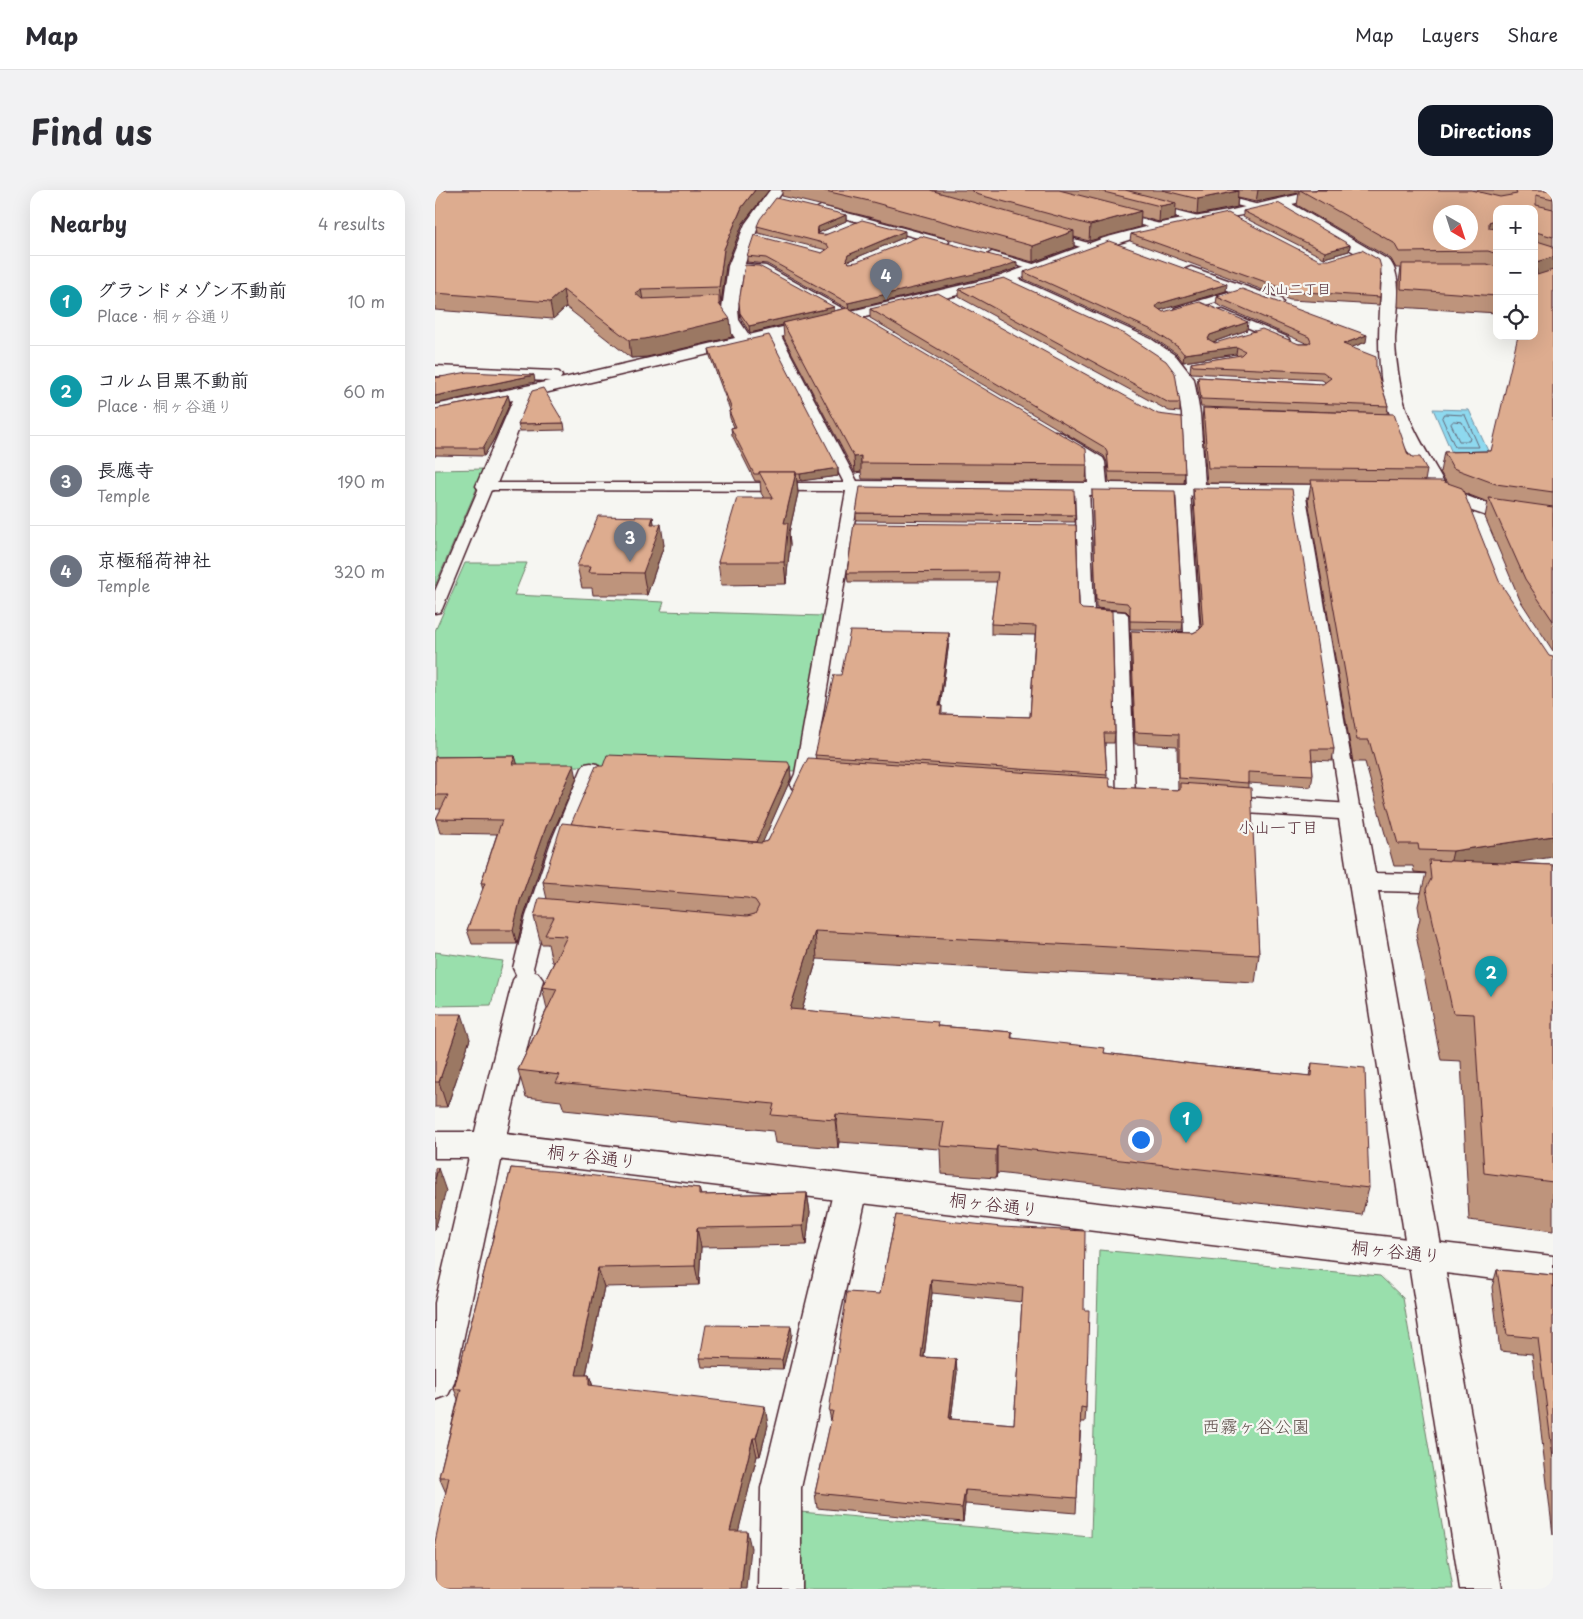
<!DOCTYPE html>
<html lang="en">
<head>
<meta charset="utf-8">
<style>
  body { margin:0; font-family:"Playpen Sans","Klee One",sans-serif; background:#f2f2f3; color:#2b2b33 }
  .controls { position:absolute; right:15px; top:15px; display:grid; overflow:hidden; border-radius:10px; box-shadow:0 5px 20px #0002 }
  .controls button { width:45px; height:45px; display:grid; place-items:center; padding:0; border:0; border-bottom:1px solid #e1e1e2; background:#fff; color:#2b2b33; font:25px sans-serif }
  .compass { position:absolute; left:998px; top:15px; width:45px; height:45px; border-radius:50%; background:#fff; box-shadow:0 5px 20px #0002; rotate:141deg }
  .you { position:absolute; left:705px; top:949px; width:18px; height:18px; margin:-12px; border:4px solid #fff; border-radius:50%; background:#1a73e8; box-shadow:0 0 0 8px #1a73e833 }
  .badge { display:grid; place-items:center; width:32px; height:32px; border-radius:50%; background:#111827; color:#fff; font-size:16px; font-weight:700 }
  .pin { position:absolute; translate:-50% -41px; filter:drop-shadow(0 1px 2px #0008) }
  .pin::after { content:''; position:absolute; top:26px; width:18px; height:15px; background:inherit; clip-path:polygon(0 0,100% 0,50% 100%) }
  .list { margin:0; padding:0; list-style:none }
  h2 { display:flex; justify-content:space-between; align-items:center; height:65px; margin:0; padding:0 20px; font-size:21px }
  h2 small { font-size:16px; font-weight:400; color:#7c7c81 }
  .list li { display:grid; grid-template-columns:32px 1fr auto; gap:15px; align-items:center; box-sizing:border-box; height:90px; padding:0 20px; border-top:1px solid #e1e1e2 }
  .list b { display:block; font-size:19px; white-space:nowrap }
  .list p { margin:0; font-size:16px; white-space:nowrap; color:#7c7c81 }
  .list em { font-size:16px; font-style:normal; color:#7c7c81 }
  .icon { flex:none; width:28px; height:28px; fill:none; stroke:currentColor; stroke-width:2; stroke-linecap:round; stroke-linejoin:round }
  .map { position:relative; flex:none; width:1118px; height:1399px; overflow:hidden; border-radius:15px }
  header { display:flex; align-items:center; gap:30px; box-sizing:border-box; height:70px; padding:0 25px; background:#fff; border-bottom:1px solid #e1e1e2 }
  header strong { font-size:24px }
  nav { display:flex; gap:28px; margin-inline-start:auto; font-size:18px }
  .intro { display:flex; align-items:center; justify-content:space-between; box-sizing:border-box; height:120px; padding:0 30px }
  h1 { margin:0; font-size:35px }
  .button { padding:12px 22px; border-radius:15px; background:#111827; color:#fff; font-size:18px; font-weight:700 }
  main { display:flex; gap:30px; padding:0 30px }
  aside { flex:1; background:#fff; border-radius:15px; box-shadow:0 5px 20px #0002 }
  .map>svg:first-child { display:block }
  .green { fill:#99dfac; stroke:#727f6c }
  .water { fill:#8ed9ef; stroke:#738fa1 }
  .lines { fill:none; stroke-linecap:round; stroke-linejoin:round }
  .shore { stroke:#656979; stroke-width:1 }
  .lane-casing { stroke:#4a1f2b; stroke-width:3 }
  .street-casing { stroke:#4a1f2b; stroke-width:3 }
  .secondary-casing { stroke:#4a1f2b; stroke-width:3 }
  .lane { fill:#f6f6f2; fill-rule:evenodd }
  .street { fill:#f6f6f2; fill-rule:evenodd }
  .secondary { fill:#f6f6f2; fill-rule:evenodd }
  .wall { fill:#be947b; stroke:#4a1f2b; fill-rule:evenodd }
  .shaded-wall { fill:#9b7864; stroke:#4a1f2b }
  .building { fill:#ddac8f; stroke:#4a1f2b; fill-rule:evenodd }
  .labels { text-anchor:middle; stroke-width:4.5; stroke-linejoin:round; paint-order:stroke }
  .far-neighbourhood-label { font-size:14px; fill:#4a1f2b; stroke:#f6f6f2 }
  .neighbourhood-label { font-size:16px; fill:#4a1f2b; stroke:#f6f6f2 }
  .near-street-label { font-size:18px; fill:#4a1f2b; stroke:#f6f6f2 }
  .near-park-label { font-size:18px; fill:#5e4f4b; stroke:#f6f6f2 }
</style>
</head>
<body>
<header>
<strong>Map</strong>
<nav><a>Map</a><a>Layers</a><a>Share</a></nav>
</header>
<div class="intro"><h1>Find us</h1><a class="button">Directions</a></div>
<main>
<aside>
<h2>Nearby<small>4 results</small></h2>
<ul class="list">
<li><span class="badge" style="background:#0f9aa8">1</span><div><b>グランドメゾン不動前</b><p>Place · 桐ヶ谷通り</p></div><em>10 m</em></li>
<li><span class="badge" style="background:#0f9aa8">2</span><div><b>コルム目黒不動前</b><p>Place · 桐ヶ谷通り</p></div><em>60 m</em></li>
<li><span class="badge" style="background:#6b7280">3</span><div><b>長應寺</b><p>Temple</p></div><em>190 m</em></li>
<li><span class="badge" style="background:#6b7280">4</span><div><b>京極稲荷神社</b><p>Temple</p></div><em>320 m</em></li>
</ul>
</aside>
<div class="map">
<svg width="1118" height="1399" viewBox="0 0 1118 1399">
  <rect width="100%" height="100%" fill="#f6f6f2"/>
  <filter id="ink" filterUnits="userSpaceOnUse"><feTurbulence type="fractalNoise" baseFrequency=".02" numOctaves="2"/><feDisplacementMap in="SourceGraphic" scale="10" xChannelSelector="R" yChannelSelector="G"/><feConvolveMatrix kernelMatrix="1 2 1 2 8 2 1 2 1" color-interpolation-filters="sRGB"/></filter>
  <g filter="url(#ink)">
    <!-- green -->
    <g class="green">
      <polygon points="50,279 0,396 0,280"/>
      <polygon points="30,373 92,373 79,405 229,412 226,421 388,426 361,581 0,573 0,441"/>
      <polygon points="0,762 68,771 56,815 0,816"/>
      <polygon points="664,1060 945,1086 968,1108 1018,1399 367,1399 365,1322 656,1347"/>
    </g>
    <!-- water -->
    <polygon class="water" points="998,219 1034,220 1054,263 1017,263"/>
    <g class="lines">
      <!-- shore -->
      <g class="shore">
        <polygon points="1009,224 1030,225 1044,257 1020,257 1007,228"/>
        <polygon points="1019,231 1027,232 1035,248 1034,251 1024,251 1016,234"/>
      </g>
      <!-- lane casing -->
      <g class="lane-casing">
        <g id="lane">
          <polygon points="748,0 764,0 828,16 830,18 825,21 750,2"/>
          <polygon points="716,15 767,28 769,30 764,33 713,20 713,16"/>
          <polygon points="386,16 513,50 514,52 509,55 383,21 381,19"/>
          <polygon points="681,23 729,35 731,37 726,40 678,28 676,26"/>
          <polygon points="615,42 660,55 661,57 656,60 612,47 610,45"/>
          <polygon points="557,62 605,76 606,78 601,81 553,67 552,65"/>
          <polygon points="301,73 331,76 421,126 416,129 412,128 325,81 297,78 296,76 297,74"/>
          <polygon points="807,98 812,101 811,103 744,123 739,120 740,118"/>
          <polygon points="788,120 852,147 854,149 852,151 844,151 784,125 783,123 784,121"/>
          <polygon points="339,141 345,144 425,297 378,584 370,599 364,600 358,599 355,595 360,584 411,301 56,300 7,419 5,422 0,423 0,401 46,293 409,293 333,144"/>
          <polygon points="647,294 654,298 659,420 690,422 693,425 700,607 697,611 691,612 685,611 682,607 678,429 647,427 645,424 640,298"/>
          <path d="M748 295 755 299 765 447 762 450C753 453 740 452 731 449L728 446 731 443 749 442 741 299Z"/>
          <polygon points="863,297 870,301 925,622 922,626 916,627 910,626 907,622 856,301"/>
          <polygon points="156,573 162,574 165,578 134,652 111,726 98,778 103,790 100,795 93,797 86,795 78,778 91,726 116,652 147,578 150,574"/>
        </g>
      </g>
      <!-- street casing -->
      <g class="street-casing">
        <g id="street">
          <path d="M335 0H349L324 34 309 76 303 119 304 130 314 145 566 86 669 48 726 33 793 21 883 0H907L905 3 857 14 955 71C969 90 961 126 960 149 960 165 963 183 966 199 971 232 997 270 1013 299L1056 315 1118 324V336L1052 326 992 306 989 302 993 298C977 267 954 234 948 200 941 162 945 123 947 85L944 77 843 17C804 27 765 32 726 41 677 53 631 72 584 89L716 149 741 166 759 189 765 224 770 294 911 295 918 297 921 301 918 305 911 307 418 303 411 301 408 297 411 293 418 291 653 293 652 274 613 251 611 247 613 243 620 241 627 243 668 268 670 272 672 293 751 294 747 224 741 190 729 174 704 157 569 94 97 206 61 296 58 300 51 302 44 300 41 296 78 210 0 225V215L115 191 0 186V176L118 181 124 182 127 186 125 189 300 148 288 130 287 119 293 76 310 34Z"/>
          <polygon points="756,77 846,109 848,112 846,115 834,115 751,85 748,82 751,79"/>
          <polygon points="779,605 916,614 925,616 929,622 940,683 1026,685 1036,688 1040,694 1036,700 1026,703 943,701 1067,1399 1025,1399 904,629 779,621 770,619 766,613 770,607"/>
          <polygon points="93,780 103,783 108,790 74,933 19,1193 13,1205 0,1210 0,1113 42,933 78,790 83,783"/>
          <polygon points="416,986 428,990 433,999 366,1298 366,1399 324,1399 326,1298 399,999 404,990"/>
        </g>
      </g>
      <!-- secondary casing -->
      <g class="secondary-casing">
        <polygon id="secondary" points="0,942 53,942 1118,1066 1118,1096 53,968 0,968"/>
      </g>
      <!-- lane -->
      <use href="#lane" class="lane"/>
      <!-- street -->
      <use href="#street" class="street"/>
      <!-- secondary -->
      <use href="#secondary" class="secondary"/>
    </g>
    <!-- wall -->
    <g class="wall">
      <polygon points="0,0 334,0 308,33 291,76 286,114 285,114 297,147 212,167 196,168 131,117 118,129 0,120"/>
      <polygon points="347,0 1118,0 1118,461 1085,410 1050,327 1053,312 1029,303 1077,673 1118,675 1118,1041 1034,1030 1026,871 1006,870 981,745 985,728 983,716 991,683 979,682 978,676 959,676 930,572 918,572 873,310 876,294 772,293 767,232 768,218 973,265 977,267 992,280 990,291 1012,293 1005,282 1009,262 1056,261 1099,146 1099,19 1062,19 1062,123 963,117 964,91 966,78 961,78 956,69 862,15 864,3 821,12 803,8 802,17 762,25 740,19 740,29 724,32 706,27 705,37 654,51 639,47 639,57 598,72 430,26 347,6"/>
      <polygon points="808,21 915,55 914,61 889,68 808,27"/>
      <polygon points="411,25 411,31 383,43 383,44 470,47 413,71 414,73 582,78 565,84 414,120 652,275 651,292 427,289 426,282 420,283 349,148 348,135 315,143 306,129 304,112 399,121 411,118 332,74 312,72 312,66 387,63 392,60 323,43 322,36"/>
      <polygon points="696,44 945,107 944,115 855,110 695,51"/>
      <polygon points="589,82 791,101 725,120 728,122 812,140 778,152 780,153 873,154 781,114 782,107 931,152 917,157 941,178 953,216 952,224 766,217 762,195 763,187 888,194 890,192 887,190 757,183 755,181 756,173 803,166 801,164 748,172 742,164 717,147 589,89"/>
      <polygon points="524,99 745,213 745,222 734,221 524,107"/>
      <polygon points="435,119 750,283 749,293 674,292 672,272 669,266 435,128"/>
      <polygon points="274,159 403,278 403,286 362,291 363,303 354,343 355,354 351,394 286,395 283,372 329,308 326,303 325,291 320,291 297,245 296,238 299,237 295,228 294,221 295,220 275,166"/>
      <polygon points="73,205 75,213 59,249 49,266 1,265 0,267 0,219"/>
      <polygon points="129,233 130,240 85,241 83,234"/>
      <polygon points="758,298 899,559 897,571 877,570 878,585 876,597 813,593 813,598 824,765 820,793 382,769 367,820 503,836 577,842 577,848 669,863 758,874 874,886 877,873 934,998 927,1025 562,983 561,988 506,984 505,959 404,952 403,958 340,953 338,941 129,920 126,911 91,907 83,880 112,819 107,797 119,772 117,772 113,754 106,754 99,727 112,709 108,692 136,634 355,576 356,588 327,653 333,651 381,569 380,565 406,485 514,443 514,452 505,516 507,516 507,524 595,527 600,445 556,444 556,434 562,392 413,392 412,383 641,335 644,416 680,543 679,553 670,553 672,588 675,597 743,600 742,556 700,554 695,452 696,441 758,443 764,440 766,438 758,308"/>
      <polygon points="657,300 748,432 747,440 695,439 695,425 691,421 661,418"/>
      <polygon points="421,323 640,325 640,332 421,330"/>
      <polygon points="218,327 219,334 229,355 212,405 158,405 157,398 147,398 142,376"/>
      <polygon points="80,566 82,574 142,588 114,651 89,726 82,754 37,754 32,740 48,700 46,693 62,644 5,643 1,629 6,619 0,619 0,567"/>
      <polygon points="0,824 35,849 12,917 0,917"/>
      <polygon points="76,978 264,998 266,1005 372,1003 375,1022 371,1055 266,1057 264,1095 169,1097 151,1185 154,1185 158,1196 333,1235 325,1266 322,1266 303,1341 316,1358 11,1303 4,1287 23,1209 19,1199"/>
      <path d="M461 1025 649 1120 651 1218 650 1232H646L641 1323 530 1314 528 1332 382 1318 380 1303 396 1231 394 1221 445 1104ZM497 1103 587 1112 579 1234 516 1229 522 1183 521 1169 489 1167Z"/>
      <polygon points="1062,1080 1118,1085 1118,1345 1097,1164 1065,1161 1057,1097"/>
      <polygon points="357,1144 348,1179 267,1177 265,1168"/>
    </g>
    <!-- shaded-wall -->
    <g class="shaded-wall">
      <polygon points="320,0 334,0 308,33 291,76 286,114 284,97 289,59 307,17"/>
      <polygon points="823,0 864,0 864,3 821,12"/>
      <polygon points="803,1 802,17 762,25 763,9"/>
      <polygon points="741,13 740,29 724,32 725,16"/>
      <polygon points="706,21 705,37 654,51 655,35"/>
      <polygon points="411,25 411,31 383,43 383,50 383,37"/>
      <polygon points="1062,29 1062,44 1050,48 1054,32"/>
      <polygon points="470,41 470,47 413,71 411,76 411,70 413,65"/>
      <polygon points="639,41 639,57 598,72 598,56"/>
      <polygon points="915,55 914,61 889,68 890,62"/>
      <polygon points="1118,67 1118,83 1099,88 1101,72"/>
      <polygon points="582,72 582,78 565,84 414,120 413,113"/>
      <polygon points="792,94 791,101 722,121 721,117 723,114"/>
      <polygon points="206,99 209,116 200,103"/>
      <polygon points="128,100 131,117 118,129 115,112"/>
      <polygon points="399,117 399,123 348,133 348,135 315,143 314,136"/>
      <polygon points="295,129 297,147 212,167 196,168 194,150"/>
      <polygon points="813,132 812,140 775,153 773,149 775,145"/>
      <polygon points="932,145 931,152 907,161 908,154"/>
      <polygon points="802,157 801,164 748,172 749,164"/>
      <polygon points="99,185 100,192 0,214 0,206"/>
      <polygon points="73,205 75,213 59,249 49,266 48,258"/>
      <polygon points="426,266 426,282 420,283 419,267"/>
      <polygon points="403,278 403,286 366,291 365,284"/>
      <polygon points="361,282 363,303 354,343 355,354 351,394 349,372 349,333"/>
      <polygon points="218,327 221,347 226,334 229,355 212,405 208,383 216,334"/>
      <polygon points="514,443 514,452 504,526 504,516"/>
      <polygon points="80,566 84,579 77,574"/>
      <polygon points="139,574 142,588 114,651 89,726 82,754 78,740 85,711 111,637"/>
      <polygon points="355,576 356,588 323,663 321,652"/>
      <polygon points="1118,646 1118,667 1013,683 1018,661"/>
      <polygon points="380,741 382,769 359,847 355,819"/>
      <polygon points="27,824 35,849 12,917 4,892"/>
      <polygon points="401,924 404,952 403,958 400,930"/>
      <polygon points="562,956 562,983 561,988 561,960"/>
      <polygon points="3,978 11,1001 0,1040 0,989"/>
      <polygon points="372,1003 375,1022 371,1055 368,1036"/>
      <polygon points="262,1038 266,1057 264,1095 260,1076"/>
      <polygon points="163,1078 169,1097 147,1204 141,1185"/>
      <polygon points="496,1089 497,1103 487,1181 486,1167"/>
      <polygon points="356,1136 357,1144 348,1179 347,1170"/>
      <polygon points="521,1169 522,1183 514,1243 514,1229"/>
      <polygon points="154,1185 160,1203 154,1195"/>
      <polygon points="330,1216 333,1235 325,1266 321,1248"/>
      <polygon points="318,1248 322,1266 299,1359 295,1341"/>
      <polygon points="530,1300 530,1314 528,1332 527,1318"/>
      <polygon points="312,1341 316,1358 312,1399 306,1399"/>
    </g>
    <!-- building -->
    <g class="building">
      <polygon points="0,0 320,0 307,17 289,59 284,97 206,99 200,103 207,109 284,106 284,114 295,129 210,149 194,150 128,100 115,112 0,103"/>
      <polygon points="386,0 495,0 639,41 598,56 430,10"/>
      <polygon points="536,0 624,0 706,21 655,35 541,4 538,1"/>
      <polygon points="661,0 690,0 741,13 725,16"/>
      <polygon points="727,0 797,0 803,1 763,9"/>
      <path d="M865 0H1036L1065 7 1082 4 1080 0H1118V9L1101 5V15L1118 19V47L1101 42 1102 51 1118 56V67L1101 72 1102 85 1118 80V302L1061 294 1018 278 1009 262 1056 261 1083 146H1099V19H1062V29L1054 32V38L1062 39V64L1053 61 964 62 959 53ZM1006 22H1036V52H1006Z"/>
      <polygon points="341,8 411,25 383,37 382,44 390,45 427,30 470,41 413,65 411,70 414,73 422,72 486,46 582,72 565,78 413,113 331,68 312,66 319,45 387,63 394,58 392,54 322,36 325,29"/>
      <polygon points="843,13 915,55 890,62 808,21"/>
      <polygon points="793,23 884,70 894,70 927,60 944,70 946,77 945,107 856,101 696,44"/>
      <polygon points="674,51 792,94 723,114 721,117 728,122 765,112 813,132 775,145 773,149 780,153 827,139 864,154 873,154 876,152 874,147 782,107 807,99 932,145 908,154 941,167 941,178 953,216 766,209 763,187 888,194 896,188 888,182 758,176 756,173 806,165 810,161 802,157 749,164 743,157 717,140 589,82"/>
      <polygon points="967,74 1052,74 1062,77 1062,106 966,99"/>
      <polygon points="310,75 324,76 399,117 314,136 305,123 304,112"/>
      <polygon points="569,88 690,144 731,171 740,183 745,213 734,213 524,99"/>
      <polygon points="503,103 723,224 747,227 750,283 674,282 672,262 669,257 435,119"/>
      <polygon points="412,118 651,259 652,275 426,273 426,266 419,267 348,133"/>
      <polygon points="334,145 403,278 365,284 361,284 361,282 324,282 324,284 319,284 296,238 301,237 294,221 297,220 274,159"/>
      <polygon points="33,182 99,185 0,206 0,188"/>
      <polygon points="108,198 129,233 83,234 97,201"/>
      <polygon points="73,205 57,242 48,258 0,258 0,219"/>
      <polygon points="768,218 959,224 973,265 976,265 977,267 985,267 992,280 773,278"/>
      <polygon points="324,282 361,282 349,333 353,333 349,372 283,372 302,308 338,308"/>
      <polygon points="876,290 1007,291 1027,298 1064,391 1114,466 1118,467 1118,646 1018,661 984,660 983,654 963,654 934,550 922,550"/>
      <polygon points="425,297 639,300 640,325 421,323"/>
      <polygon points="758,298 857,299 899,559 876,559 878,585 813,582 813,593 744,588 744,544 700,542 696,441 758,443 764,440 768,436"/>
      <polygon points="657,300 740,301 748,432 695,431 695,417 692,413 661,410"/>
      <polygon points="1054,308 1118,317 1118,431 1090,389"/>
      <polygon points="163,326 218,327 216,334 226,334 208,383 154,382 156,376 142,376"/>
      <polygon points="419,333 641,335 644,416 647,419 677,421 680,543 669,543 672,585 380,565 399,485 406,485 415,441 514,443 504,516 507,516 505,524 595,527 601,436 556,434 563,382 412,383"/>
      <polygon points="172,565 353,572 355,576 321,652 136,634 161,576 168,576"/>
      <polygon points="80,566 77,574 139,574 111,637 85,711 78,740 32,740 50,693 46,693 67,630 1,629 13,605 0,605 0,567"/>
      <polygon points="373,568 674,588 675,597 745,600 745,593 816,598 824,765 380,741 355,819 503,832 502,836 577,842 576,848 670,858 669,863 758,874 876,886 877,873 930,878 934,998 562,956 561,960 505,956 509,932 401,924 400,930 336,925 339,914 121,893 125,885 83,880 122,799 107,797 132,746 110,745 119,727 99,727 104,708 312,726 320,724 324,716 320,710 312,708 108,692 127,633 326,653 333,651"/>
      <polygon points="994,670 1118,675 1118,992 1049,983 1039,824 1018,823 991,699 996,689"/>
      <polygon points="0,824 27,824 4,892 0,892"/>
      <polygon points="0,978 3,978 0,989"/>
      <polygon points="76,978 117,981 264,998 264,1005 372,1003 368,1036 262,1038 260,1076 163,1078 141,1185 154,1185 154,1195 330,1216 321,1248 318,1248 295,1341 312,1341 306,1399 0,1399 0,1352 14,1287 4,1287 26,1199 19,1199"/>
      <path d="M461 1025 566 1037 650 1041 649 1120H654L651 1218 646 1217 642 1308 530 1300 527 1318 380 1303 398 1221H394L412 1102 445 1104ZM496 1089 588 1097 579 1234 514 1229 521 1169 486 1167Z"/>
      <polygon points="1062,1080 1118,1085 1118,1268 1103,1148 1072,1145"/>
      <polygon points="271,1135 356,1136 347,1170 265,1168"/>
    </g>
  </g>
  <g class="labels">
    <!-- far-neighbourhood labels -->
    <g class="far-neighbourhood-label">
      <text x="861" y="104">小山二丁目</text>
    </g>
    <!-- neighbourhood labels -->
    <g class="neighbourhood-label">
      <text x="843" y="643">小山一丁目</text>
    </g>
    <!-- near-street labels -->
    <g class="near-street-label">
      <text transform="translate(157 967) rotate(7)" y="6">桐ヶ谷通り</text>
      <text transform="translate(559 1015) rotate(7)" y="6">桐ヶ谷通り</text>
      <text transform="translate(961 1062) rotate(6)" y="6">桐ヶ谷通り</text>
    </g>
    <!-- near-park labels -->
    <g class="near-park-label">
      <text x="821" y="1243">西霧ヶ谷公園</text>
    </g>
  </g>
</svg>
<div class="controls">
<button>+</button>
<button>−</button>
<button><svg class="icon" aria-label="locate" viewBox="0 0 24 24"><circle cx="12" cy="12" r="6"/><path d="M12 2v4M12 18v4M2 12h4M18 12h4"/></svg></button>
</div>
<svg class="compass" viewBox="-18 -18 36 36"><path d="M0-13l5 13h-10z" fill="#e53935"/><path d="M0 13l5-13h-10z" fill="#7c7c81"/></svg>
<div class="you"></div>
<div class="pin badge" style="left:751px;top:953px;background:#0f9aa8">1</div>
<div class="pin badge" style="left:1056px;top:807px;background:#0f9aa8">2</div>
<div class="pin badge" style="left:195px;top:372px;background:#6b7280">3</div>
<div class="pin badge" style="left:451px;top:110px;background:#6b7280">4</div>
</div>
</main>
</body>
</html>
